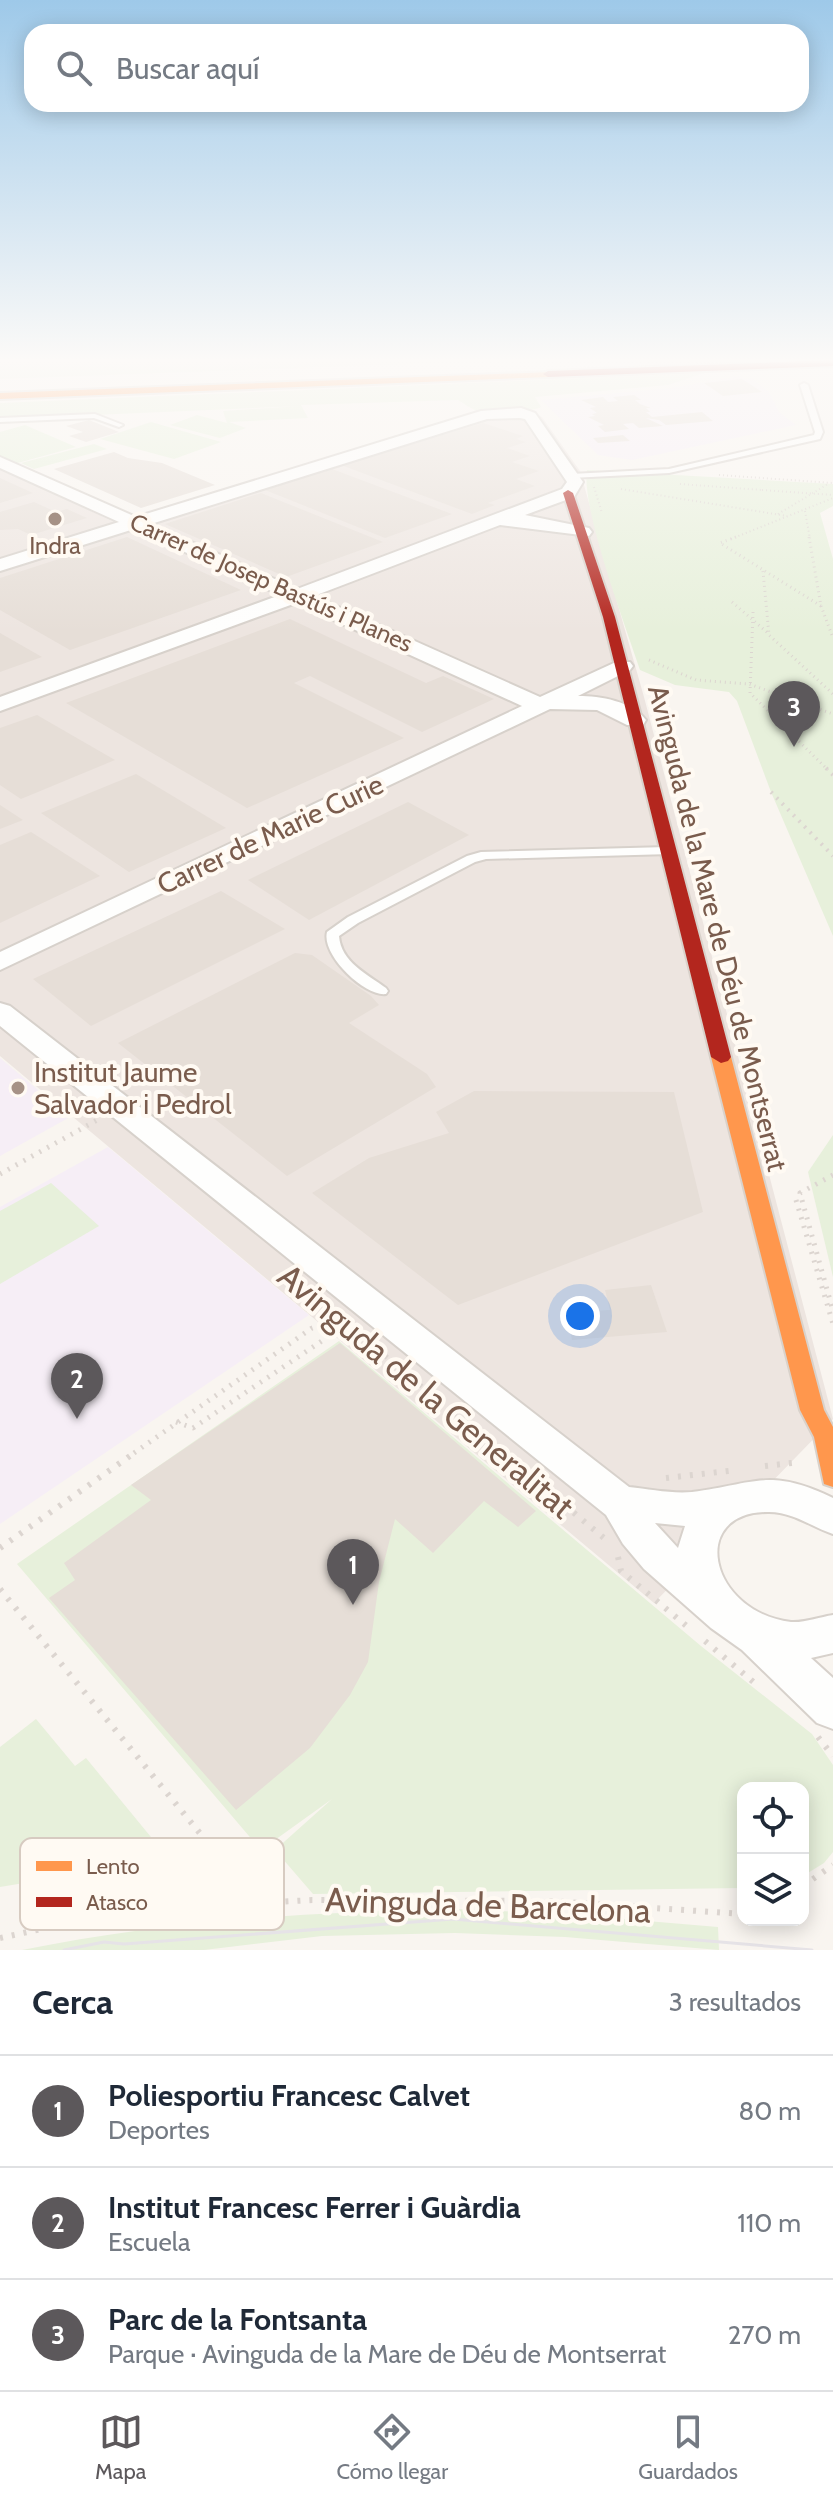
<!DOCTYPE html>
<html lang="es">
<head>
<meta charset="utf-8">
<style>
  body { margin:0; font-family:Cabin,sans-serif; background:#f2f2f3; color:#1f2937 }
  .controls { position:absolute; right:24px; bottom:24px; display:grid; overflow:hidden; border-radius:16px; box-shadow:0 4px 20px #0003 }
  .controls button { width:72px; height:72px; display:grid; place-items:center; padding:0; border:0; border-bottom:2px solid #e0e1e3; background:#fff; color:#1f2937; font:40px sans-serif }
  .you { position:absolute; left:580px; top:1316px; width:28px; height:28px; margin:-20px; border:6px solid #fff; border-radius:50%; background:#1a73e8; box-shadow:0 0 0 12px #1a73e833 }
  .badge { display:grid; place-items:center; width:52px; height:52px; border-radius:50%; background:#5c585b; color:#fff; font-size:26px; font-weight:700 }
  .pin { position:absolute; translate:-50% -66px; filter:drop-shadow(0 2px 4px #0008) }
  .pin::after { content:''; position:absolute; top:42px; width:28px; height:24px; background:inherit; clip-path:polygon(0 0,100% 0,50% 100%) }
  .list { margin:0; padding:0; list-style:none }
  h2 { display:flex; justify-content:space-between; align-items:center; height:104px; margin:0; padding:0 32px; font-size:34px }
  h2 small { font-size:26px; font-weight:400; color:#747a83 }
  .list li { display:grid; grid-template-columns:52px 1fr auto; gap:24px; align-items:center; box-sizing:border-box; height:112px; padding:0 32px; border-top:2px solid #e0e1e3 }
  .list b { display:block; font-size:30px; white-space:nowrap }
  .list p { margin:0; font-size:26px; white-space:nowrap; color:#747a83 }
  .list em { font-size:26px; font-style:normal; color:#747a83 }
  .icon { flex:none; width:44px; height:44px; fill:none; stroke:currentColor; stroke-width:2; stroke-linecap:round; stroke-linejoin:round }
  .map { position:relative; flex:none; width:833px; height:1950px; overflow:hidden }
  .search { position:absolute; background:#fff; box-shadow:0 4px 20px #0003; left:24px; right:24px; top:24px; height:88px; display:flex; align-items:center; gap:20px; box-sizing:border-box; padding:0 28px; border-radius:24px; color:#747a83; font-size:30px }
  .sheet { height:440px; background:#fff }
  nav { display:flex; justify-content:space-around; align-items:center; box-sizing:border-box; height:112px; border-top:2px solid #e0e1e3; background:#fff; font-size:22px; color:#747a83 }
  nav a { display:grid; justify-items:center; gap:4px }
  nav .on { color:#5c585b }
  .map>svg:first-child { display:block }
  .industrial { fill:#ede5e0 }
  .education { fill:#f6eef6 }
  .green { fill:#e7f0db }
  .building { fill:#e6ded7 }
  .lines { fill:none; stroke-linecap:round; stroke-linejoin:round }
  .lane-casing { stroke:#d7d1cb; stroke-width:4 }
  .street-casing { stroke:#d7d1cb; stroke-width:4 }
  .slow-casing { stroke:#d9d2cb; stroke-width:4 }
  .jam-casing { stroke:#d9d2cb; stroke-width:4 }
  .path-far4 { stroke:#dcd5d0; stroke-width:2; stroke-dasharray:1 3; stroke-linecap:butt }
  .path-far3 { stroke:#dcd5d0; stroke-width:3; stroke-dasharray:1 4; stroke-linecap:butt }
  .path-far2 { stroke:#dcd5d0; stroke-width:4; stroke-dasharray:2 6; stroke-linecap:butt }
  .path-far1 { stroke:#dcd5d0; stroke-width:5; stroke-dasharray:2 7; stroke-linecap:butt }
  .path { stroke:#dcd5d0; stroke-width:6; stroke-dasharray:3 9; stroke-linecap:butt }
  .lane { fill:#fefefd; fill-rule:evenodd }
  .street { fill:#fefefd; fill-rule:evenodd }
  .slow { fill:#ff974d; fill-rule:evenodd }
  .jam { fill:#b3261e; fill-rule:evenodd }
  .tram { stroke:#e6e3e7; stroke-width:3 }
  .path-bridge { stroke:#dcd5d0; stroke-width:2; stroke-dasharray:1 3; stroke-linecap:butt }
  .poi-dot { fill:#a69286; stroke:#fffaf3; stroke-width:3 }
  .labels { text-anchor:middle; stroke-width:8; stroke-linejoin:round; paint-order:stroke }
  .far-poi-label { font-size:24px; fill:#7a5c4d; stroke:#fffaf3 }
  .far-street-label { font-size:24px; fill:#7a5c4d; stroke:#fffaf3 }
  .street-label { font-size:28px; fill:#7a5c4d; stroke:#fffaf3 }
  .poi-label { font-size:28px; fill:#7a5c4d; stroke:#fffaf3; text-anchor:start }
  .near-street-label { font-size:34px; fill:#7a5c4d; stroke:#fffaf3 }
  .key { fill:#fffaf3; stroke:#d7cbc1; stroke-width:2 }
  .key-label { font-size:22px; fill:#7a5c4d }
</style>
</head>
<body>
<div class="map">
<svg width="833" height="1950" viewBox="0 0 833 1950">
  <rect width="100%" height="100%" fill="#f9f5f0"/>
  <!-- industrial -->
  <polygon class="industrial" points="507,409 533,412 542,417 580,471 644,697 833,1419 654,1603 0,1056 0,468 116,523 477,411"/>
  <!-- education -->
  <g class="education">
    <polygon points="735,377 753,379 769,392 779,412 796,425 632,460 598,455 541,400 671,388"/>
    <polygon points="0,1058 70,1117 0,1156"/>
    <polygon points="108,1147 309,1315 0,1524 0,1207"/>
  </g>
  <!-- green -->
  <g class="green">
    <polygon points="0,359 541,359 0,379"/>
    <path d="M704 373 668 385 535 397 541 407C534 412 485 413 475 410 470 408 463 403 458 400L301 405 308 418 229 422 246 428 220 438 170 425 197 415 227 423 223 411 300 406 0 419V403Z"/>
    <polygon points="151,422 221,442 174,459 100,439"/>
    <polygon points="25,425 76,447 14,464 0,458 0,432"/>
    <polygon points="94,444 107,449 34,469 21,463"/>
    <path d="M587 470 833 484V506L820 513 833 559V936L771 792 737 701 729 692 675 685 640 670C626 627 581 509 587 470Z"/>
    <polygon points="833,1135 833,1277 808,1172"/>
    <polygon points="51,1183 99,1226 0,1284 0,1211"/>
    <polygon points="339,1341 701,1646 812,1734 833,1765 833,1852 824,1863 803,1876 803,1788 743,1788 743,1888 313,1894 275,1850 332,1799 261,1850 17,1564"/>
    <polygon points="36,1719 75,1766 86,1758 169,1859 0,1887 0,1747"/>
    <path d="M455 1909 564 1914 718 1927 719 1950 565 1937 455 1933 322 1936 204 1950H22C164 1921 310 1912 455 1909Z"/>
  </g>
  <!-- building -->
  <g class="building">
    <polygon points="742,379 762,392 723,396 704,383"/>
    <polygon points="634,395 641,400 635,400 640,404 651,408 646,408 650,412 646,412 652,417 702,412 713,421 666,425 659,420 646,418 663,426 639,428 633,423 623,424 629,429 605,432 598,426 604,425 588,417 595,416 592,414 597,413 590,408 596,407 581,400 603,397 608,402 618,401 613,397"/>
    <polygon points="89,420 119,432 86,442 69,436 83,432 66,426"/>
    <polygon points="483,423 523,436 516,439 526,442 507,448 530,456 512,462 539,471 516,479 535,486 488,503 495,505 472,514 341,465"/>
    <polygon points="623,435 630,441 598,443 593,438"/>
    <polygon points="114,452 128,458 162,463 215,485 141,508 54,469"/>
    <polygon points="332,469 452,514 385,538 265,490"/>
    <polygon points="0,478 33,493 0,503"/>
    <polygon points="261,493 383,542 286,577 165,524"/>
    <polygon points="34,502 56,512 67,509 87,518 31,535 18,529 0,530 0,512"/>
    <polygon points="127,537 241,590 70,650 0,610 0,578"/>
    <polygon points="290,619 426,683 443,676 494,699 422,732 310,676 294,683 404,738 247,808 66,703"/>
    <polygon points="0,633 42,657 0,672"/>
    <polygon points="37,715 115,760 21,799 0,785 0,728"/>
    <polygon points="136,774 226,828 129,872 41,813"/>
    <polygon points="408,802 469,835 309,920 248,880"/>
    <polygon points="0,805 23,820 0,829"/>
    <polygon points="31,832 100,876 0,923 0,845"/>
    <polygon points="221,891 285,929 91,1026 33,979"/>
    <polygon points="295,953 312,955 371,996 379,1005 349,1023 427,1074 436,1087 287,1176 118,1043"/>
    <polygon points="474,1091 674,1092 703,1212 458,1305 312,1193 369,1158 449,1133 436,1112"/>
    <polygon points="651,1285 667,1332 572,1340 567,1312 610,1310 605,1290"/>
    <polygon points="340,1343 536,1511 518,1527 484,1501 433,1553 395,1519 379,1582 368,1662 350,1695 310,1748 236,1810 49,1598 75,1580 64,1563 151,1500 131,1485"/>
  </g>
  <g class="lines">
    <!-- lane casing -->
    <g class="lane-casing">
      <g id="lane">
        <polygon points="804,383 808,385 823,432 820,439 669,473 571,478 567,476 571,474 669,469 814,435 815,432 800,385"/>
        <polygon points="95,414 123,425 119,427 94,418 0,422 0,418"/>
        <path d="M667 847 673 851 671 854 486 859 475 862 358 923 339 936C341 962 367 974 386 988L388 991 386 994C365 997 321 955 327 932L348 917 467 856 481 852Z"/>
      </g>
    </g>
    <!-- street casing -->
    <g class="street-casing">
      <g id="street">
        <path d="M521 408 535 413 583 482 574 497 525 515 589 528 592 532 589 536 500 525 314 596 540 697 616 662H630L633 666 630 670 578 696C601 696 631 701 646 720L643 725H627L597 710 550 709 0 970V952L522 706 296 603 0 711V697L280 595 134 529 0 571V559L119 522 0 468V457L136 517 481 411ZM520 418 525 419 567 482 562 489 297 589 151 524 487 419Z"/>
        <path d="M0 1003 10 1006 629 1487C649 1489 672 1494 692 1492 755 1484 769 1467 833 1498V1534C812 1527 793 1512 769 1512 687 1511 709 1612 791 1622 804 1623 820 1617 833 1615V1653L811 1658 833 1678V1729L817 1723 742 1650 711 1628 644 1569 623 1544 606 1515 0 1026ZM655 1523 685 1526 678 1548Z"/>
      </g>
    </g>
    <!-- slow casing -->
    <g class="slow-casing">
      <g id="slow">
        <polygon points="551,372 548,377 0,399 0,393"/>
        <polygon points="721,1051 731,1057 824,1410 833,1427 833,1487 824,1484 814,1437 800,1410 711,1057"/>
      </g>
    </g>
    <!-- jam casing -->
    <g class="jam-casing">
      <g id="jam">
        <polygon points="833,360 833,366 548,377 543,374 548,371"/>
        <polygon points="568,490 573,493 615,617 731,1057 728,1061 721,1063 711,1057 603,617 563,493"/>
      </g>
    </g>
    <!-- path-far4 -->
    <g class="path-far4">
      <polyline points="719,475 833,483"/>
      <polyline points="680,484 762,490"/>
      <polyline points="594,487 602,513"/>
      <polyline points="621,489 787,516"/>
      <polyline points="805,511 810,539"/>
      <polyline points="778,514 828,484"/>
      <polyline points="731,539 833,498"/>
    </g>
    <!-- path-far3 -->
    <g class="path-far3">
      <polyline points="736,537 720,543 821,606"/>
      <polyline points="809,537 821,606 833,638"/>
      <polyline points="763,571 769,635 833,694"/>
      <polyline points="732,602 768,633"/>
      <polyline points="753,612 750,693 828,770"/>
      <polyline points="649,660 696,680 749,684 833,714"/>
    </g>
    <!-- path-far2 -->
    <g class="path-far2">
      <polyline points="826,768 833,775"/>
      <polyline points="771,792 833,856"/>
    </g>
    <!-- path-far1 -->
    <g class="path-far1">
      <polyline points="0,1174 99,1119"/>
      <polyline points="833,1175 800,1193 833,1311"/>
      <polyline points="796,1200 833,1324"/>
      <polyline points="365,1339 502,1453"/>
      <polyline points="176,1422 193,1428 335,1332 331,1322"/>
      <polyline points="134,1453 312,1328 342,1318"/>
    </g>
    <!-- path -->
    <g class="path">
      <polyline points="500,1451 604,1538"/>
      <polyline points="765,1466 792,1463"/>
      <polyline points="666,1478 737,1470"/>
      <polyline points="0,1548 137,1451"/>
      <polyline points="618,1557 621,1571 689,1628"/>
      <polyline points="0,1589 257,1903"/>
      <polyline points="705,1641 757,1685"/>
      <polyline points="818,1737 833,1756"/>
      <polyline points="803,1886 833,1865"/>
      <polyline points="0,1938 46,1928 258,1903 312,1900 550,1901 743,1914"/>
    </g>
    <!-- lane -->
    <use href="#lane" class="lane"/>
    <!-- street -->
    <use href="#street" class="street"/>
    <!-- slow -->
    <use href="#slow" class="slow"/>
    <!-- jam -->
    <use href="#jam" class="jam"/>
    <!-- tram -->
    <polyline class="tram" points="64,1950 104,1942 124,1944 453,1919 812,1950"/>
    <!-- path-bridge -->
    <polyline class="path-bridge" points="762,490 833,495"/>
  </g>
  <!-- sky -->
  <linearGradient id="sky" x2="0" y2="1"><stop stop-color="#9ec9e9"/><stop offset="0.57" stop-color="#fcfaf8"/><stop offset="1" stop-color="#fcfaf8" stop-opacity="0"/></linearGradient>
  <rect width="833" height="632" fill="url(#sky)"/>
  <!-- markers -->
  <g class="poi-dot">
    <circle cx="55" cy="519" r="8"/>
    <circle cx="18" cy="1088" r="8"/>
  </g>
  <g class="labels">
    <!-- far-poi labels -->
    <g class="far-poi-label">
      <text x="55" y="554">Indra</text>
    </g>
    <!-- far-street labels -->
    <g class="far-street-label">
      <text transform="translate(271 583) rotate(24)" y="8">Carrer de Josep Bastús i Planes</text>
    </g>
    <!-- street labels -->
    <g class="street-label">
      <text transform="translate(270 834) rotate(-25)" y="10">Carrer de Marie Curie</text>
      <text transform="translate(718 928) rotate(76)" y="10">Avinguda de la Mare de Déu de Montserrat</text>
    </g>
    <!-- poi labels -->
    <g class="poi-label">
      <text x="34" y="1082">Institut Jaume<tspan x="34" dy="32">Salvador i Pedrol</tspan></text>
    </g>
    <!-- near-street labels -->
    <g class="near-street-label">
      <text transform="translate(426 1391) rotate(40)" y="12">Avinguda de la Generalitat</text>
      <text transform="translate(488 1905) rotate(2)" y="12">Avinguda de Barcelona</text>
    </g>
  </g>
  <!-- legend -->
  <rect x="20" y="1838" width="264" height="92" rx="12" class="key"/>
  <rect x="36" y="1861" width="36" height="10" fill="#ff974d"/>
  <rect x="36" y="1897" width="36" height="10" fill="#b3261e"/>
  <g class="key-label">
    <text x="86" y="1874">Lento</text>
    <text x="86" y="1910">Atasco</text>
  </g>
</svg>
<div class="controls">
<button><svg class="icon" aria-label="locate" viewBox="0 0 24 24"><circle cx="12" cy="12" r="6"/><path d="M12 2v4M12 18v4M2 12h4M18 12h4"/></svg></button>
<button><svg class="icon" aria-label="layers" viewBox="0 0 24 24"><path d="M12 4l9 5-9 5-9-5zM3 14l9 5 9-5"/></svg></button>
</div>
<div class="you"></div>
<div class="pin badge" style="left:353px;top:1605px">1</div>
<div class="pin badge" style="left:77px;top:1419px">2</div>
<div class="pin badge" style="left:794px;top:747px">3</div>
<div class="search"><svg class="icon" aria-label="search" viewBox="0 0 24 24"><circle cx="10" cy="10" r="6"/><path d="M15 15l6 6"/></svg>Buscar aquí</div>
</div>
<section class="sheet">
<h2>Cerca<small>3 resultados</small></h2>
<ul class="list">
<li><span class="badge">1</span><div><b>Poliesportiu Francesc Calvet</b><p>Deportes</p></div><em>80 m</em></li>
<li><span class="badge">2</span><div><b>Institut Francesc Ferrer i Guàrdia</b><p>Escuela</p></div><em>110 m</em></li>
<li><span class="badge">3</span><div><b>Parc de la Fontsanta</b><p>Parque · Avinguda de la Mare de Déu de Montserrat</p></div><em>270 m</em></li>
</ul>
</section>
<nav>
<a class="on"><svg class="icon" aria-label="map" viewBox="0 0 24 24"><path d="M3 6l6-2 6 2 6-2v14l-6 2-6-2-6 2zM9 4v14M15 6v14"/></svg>Mapa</a>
<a><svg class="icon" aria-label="directions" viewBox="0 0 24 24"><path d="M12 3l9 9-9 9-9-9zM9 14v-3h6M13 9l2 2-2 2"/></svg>Cómo llegar</a>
<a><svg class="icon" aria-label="saved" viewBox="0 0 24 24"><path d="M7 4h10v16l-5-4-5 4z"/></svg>Guardados</a>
</nav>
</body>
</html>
